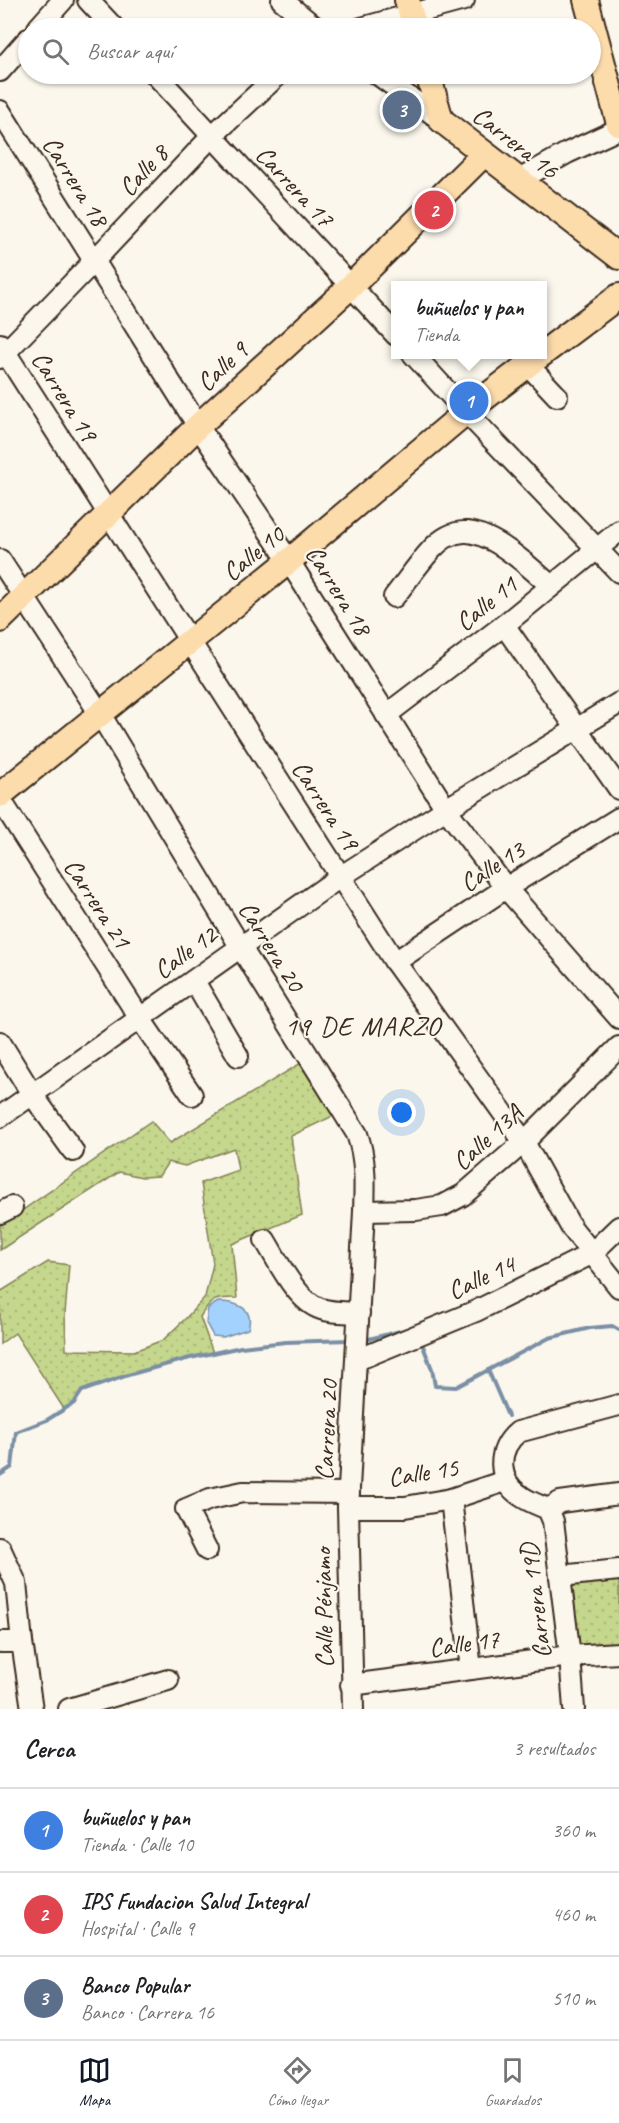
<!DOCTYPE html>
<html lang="es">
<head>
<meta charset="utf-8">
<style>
  body { margin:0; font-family:Caveat,sans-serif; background:#f2f2f2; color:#202124 }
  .you { position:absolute; left:402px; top:1113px; width:21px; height:21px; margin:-15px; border:4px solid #fff; border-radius:50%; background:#1a73e8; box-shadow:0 0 0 9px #1a73e833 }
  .badge { display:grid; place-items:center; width:39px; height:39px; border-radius:50%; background:#111827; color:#fff; font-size:20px; font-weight:700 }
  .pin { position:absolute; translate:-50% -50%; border:3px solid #fff; box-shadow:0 2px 6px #0006 }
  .popup { position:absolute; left:391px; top:281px; width:156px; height:78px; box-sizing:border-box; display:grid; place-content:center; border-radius:0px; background:#fff; filter:drop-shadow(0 2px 4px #0005); font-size:20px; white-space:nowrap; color:#757577 }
  .popup b { font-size:22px; color:#202124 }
  .popup::after { content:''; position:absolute; left:50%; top:100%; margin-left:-12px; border:12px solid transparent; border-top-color:#fff }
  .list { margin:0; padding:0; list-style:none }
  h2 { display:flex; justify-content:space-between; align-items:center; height:78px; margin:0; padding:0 24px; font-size:26px }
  h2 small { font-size:20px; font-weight:400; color:#757577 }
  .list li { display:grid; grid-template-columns:39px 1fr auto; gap:18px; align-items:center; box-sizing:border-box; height:84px; padding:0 24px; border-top:2px solid #e0e0e0 }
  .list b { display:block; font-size:22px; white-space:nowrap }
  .list p { margin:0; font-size:20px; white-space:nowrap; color:#757577 }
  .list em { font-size:20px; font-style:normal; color:#757577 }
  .icon { flex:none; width:33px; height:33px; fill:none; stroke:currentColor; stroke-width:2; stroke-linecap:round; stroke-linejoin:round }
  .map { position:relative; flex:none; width:619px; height:1709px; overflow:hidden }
  .search { position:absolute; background:#fff; box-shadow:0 2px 4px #0004; left:18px; right:18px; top:18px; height:66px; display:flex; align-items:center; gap:15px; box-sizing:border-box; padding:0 21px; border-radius:33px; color:#757577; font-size:22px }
  .sheet { height:330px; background:#fff }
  nav { display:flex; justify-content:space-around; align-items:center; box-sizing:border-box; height:84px; border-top:2px solid #e0e0e0; background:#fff; font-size:16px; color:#757577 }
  nav a { display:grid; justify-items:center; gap:3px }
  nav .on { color:#111827 }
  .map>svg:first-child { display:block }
  .grass { fill:url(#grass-dots); stroke:#808055; stroke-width:1.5 }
  .water { fill:#a4d2ff; stroke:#7a8fa5; stroke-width:1.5 }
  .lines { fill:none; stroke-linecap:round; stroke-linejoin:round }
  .stream { stroke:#7a8fa5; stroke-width:4 }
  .minor-casing { stroke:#3b2a1e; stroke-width:24 }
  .major-casing { stroke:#3b2a1e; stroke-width:28 }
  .minor { stroke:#fbf7ec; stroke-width:20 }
  .major { stroke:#fddcac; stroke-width:24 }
  .labels { text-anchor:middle; stroke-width:4.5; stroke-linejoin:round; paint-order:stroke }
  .street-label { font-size:26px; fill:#3b2a1e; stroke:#fbf7ec }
  .neighbourhood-label { font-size:27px; letter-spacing:1.5px; fill:#3b2a1e; stroke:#fbf7ec }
</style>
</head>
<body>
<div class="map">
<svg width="619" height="1709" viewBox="0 0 619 1709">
  <defs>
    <pattern id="grass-dots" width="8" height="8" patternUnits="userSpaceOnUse" patternTransform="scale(1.5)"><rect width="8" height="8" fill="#c5d78c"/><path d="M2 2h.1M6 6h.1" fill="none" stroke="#aab978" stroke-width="1.8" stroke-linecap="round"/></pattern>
  </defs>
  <rect width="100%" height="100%" fill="#fbf7ec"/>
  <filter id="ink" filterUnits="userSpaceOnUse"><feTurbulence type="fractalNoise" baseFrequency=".0167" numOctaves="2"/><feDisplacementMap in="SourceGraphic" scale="12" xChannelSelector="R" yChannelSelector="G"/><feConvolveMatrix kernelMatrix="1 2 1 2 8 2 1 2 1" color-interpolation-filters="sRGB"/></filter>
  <g filter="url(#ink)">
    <!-- grass -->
    <g class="grass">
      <path d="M301 1063 333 1116 291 1136 302 1215 232 1244 237 1298C216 1298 211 1298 200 1317L213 1353 128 1375 83 1391 74 1403 64 1409 15 1333 0 1344V1292L48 1262 69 1265 65 1314 66 1350 134 1351 163 1340 185 1319 205 1297 213 1264 201 1183 238 1170 234 1148 185 1166 168 1162 159 1176 142 1177 119 1172 0 1250V1226L151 1121 170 1143Z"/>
      <polygon points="619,1574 619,1647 573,1652 565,1580"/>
    </g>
    <!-- water -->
    <path class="water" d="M218 1302C235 1302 255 1307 248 1329L223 1337 213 1336 206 1323 208 1308Z"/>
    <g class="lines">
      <!-- stream -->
      <g class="stream">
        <polyline points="369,1339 408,1329"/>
        <polyline points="421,1341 432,1369 435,1386 456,1387 549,1338 590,1328 612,1326 619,1330"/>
        <polyline points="488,1370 508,1416"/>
        <polyline points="0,1475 12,1467 16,1432 47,1420 74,1403 82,1391 128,1375 190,1358 241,1347 286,1342 349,1340"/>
      </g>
      <!-- minor casing -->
      <g class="minor-casing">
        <g id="minor">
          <polyline points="88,0 114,28"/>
          <polyline points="282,0 316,28"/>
          <polyline points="38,28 63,0"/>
          <polyline points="361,28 464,0"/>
          <polyline points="0,71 28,39"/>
          <polyline points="155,74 396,335"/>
          <polyline points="377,74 441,120"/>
          <polyline points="0,111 198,426 289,561 446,809 506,888 619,1018"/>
          <polyline points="519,180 567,153 619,129"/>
          <polyline points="0,344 395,962 524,1142 571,1227 619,1287"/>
          <polyline points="413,354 466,412 619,572"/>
          <polyline points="0,358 94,261 212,136 279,74"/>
          <polyline points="528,365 557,396"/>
          <path d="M0 560 100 714 240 946 357 1134C366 1159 365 1184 364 1211L348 1507 353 1709"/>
          <path d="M394 597C406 582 418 564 431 550 440 540 453 531 467 532 495 534 531 568 551 586"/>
          <polyline points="504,625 619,789"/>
          <polyline points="386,715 504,625 619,531"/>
          <polyline points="0,799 139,1017 192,1095"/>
          <polyline points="395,962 506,888 619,818"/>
          <polyline points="194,981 238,1056"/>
          <polyline points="0,1042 32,1094 73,1151"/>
          <polyline points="0,1117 340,877 446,809 619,703"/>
          <polyline points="364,1211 416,1210 442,1206 463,1195 524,1142 619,1047"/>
          <polyline points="0,1213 12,1207"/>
          <path d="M265 1240C278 1261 297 1302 321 1309 333 1313 347 1312 359 1313"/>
          <polyline points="357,1360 476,1311 591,1254 619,1227"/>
          <polyline points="451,1499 471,1669"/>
          <polyline points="348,1507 405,1507 451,1499 505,1481"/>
          <polyline points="548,1509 560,1502 619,1494"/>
          <polyline points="0,1548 16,1583 22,1642 32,1709"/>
          <polyline points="207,1550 186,1509 210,1499 243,1492 349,1493"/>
          <polyline points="560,1576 619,1570"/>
          <polyline points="0,1642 22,1642"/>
          <polyline points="351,1685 570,1656 619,1653"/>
          <polyline points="69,1709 168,1680"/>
          <path d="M574 1709 570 1656 553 1521 548 1509C539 1505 529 1502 521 1496 497 1481 496 1450 518 1432L619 1405"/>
        </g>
      </g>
      <!-- major casing -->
      <g class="major-casing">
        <g id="major">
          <polyline points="407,0 415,28"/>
          <polyline points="586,0 619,124"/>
          <polyline points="428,74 441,120 619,257"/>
          <polyline points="542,354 619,296"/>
          <polyline points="0,620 198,426 351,286 484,154"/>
          <polyline points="0,795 289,561 466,412 542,354"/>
        </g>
      </g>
      <!-- minor -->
      <use href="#minor" class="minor"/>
      <!-- major -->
      <use href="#major" class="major"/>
    </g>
  </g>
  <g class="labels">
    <!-- street labels -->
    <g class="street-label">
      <text transform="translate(516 142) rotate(38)" y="9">Carrera 16</text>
      <text transform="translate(143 170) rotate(-47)" y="9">Calle 8</text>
      <text transform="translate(76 181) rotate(58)" y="9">Carrera 18</text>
      <text transform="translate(295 186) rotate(47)" y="9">Carrera 17</text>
      <text transform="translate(222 366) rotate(-43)" y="9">Calle 9</text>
      <text transform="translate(65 396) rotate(58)" y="9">Carrera 19</text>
      <text transform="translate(253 553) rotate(-39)" y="9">Calle 10</text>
      <text transform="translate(339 590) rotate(58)" y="9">Carrera 18</text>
      <text transform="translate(486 603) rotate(-39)" y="9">Calle 11</text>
      <text transform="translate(326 805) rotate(57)" y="9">Carrera 19</text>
      <text transform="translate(492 866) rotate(-33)" y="9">Calle 13</text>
      <text transform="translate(98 903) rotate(57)" y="9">Carrera 21</text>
      <text transform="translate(272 946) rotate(58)" y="9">Carrera 20</text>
      <text transform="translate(185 952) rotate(-36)" y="9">Calle 12</text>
      <text transform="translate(487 1137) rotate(-42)" y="9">Calle 13A</text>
      <text transform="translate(481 1277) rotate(-25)" y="9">Calle 14</text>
      <text transform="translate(326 1430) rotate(-87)" y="9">Carrera 20</text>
      <text transform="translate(423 1472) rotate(-9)" y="9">Calle 15</text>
      <text transform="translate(535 1601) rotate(-97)" y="9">Carrera 19D</text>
      <text transform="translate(323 1608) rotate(-91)" y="9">Calle Pénjamo</text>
      <text transform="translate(464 1643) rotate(-8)" y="9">Calle 17</text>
    </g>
    <!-- neighbourhood labels -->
    <g class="neighbourhood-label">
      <text x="363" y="1035">19 DE MARZO</text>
    </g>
  </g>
</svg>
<div class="you"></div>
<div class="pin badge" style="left:469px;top:401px;background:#3f7fe0">1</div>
<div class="popup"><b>buñuelos y pan</b>Tienda</div>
<div class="pin badge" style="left:434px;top:210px;background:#e0444e">2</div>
<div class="pin badge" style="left:402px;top:110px;background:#5c6f8a">3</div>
<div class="search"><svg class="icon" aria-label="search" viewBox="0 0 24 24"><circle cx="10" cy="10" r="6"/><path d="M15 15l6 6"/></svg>Buscar aquí</div>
</div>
<section class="sheet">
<h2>Cerca<small>3 resultados</small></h2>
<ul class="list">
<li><span class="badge" style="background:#3f7fe0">1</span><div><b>buñuelos y pan</b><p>Tienda · Calle 10</p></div><em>360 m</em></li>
<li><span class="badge" style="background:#e0444e">2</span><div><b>IPS Fundacion Salud Integral</b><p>Hospital · Calle 9</p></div><em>460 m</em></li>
<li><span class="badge" style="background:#5c6f8a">3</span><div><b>Banco Popular</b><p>Banco · Carrera 16</p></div><em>510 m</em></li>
</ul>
</section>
<nav>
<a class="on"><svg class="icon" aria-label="map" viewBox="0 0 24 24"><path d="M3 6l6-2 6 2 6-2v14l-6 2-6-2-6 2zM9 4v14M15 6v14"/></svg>Mapa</a>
<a><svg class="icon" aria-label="directions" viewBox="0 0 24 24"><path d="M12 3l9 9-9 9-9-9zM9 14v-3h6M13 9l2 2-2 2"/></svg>Cómo llegar</a>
<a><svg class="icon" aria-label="saved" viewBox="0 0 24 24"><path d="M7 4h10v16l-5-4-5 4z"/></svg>Guardados</a>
</nav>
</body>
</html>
